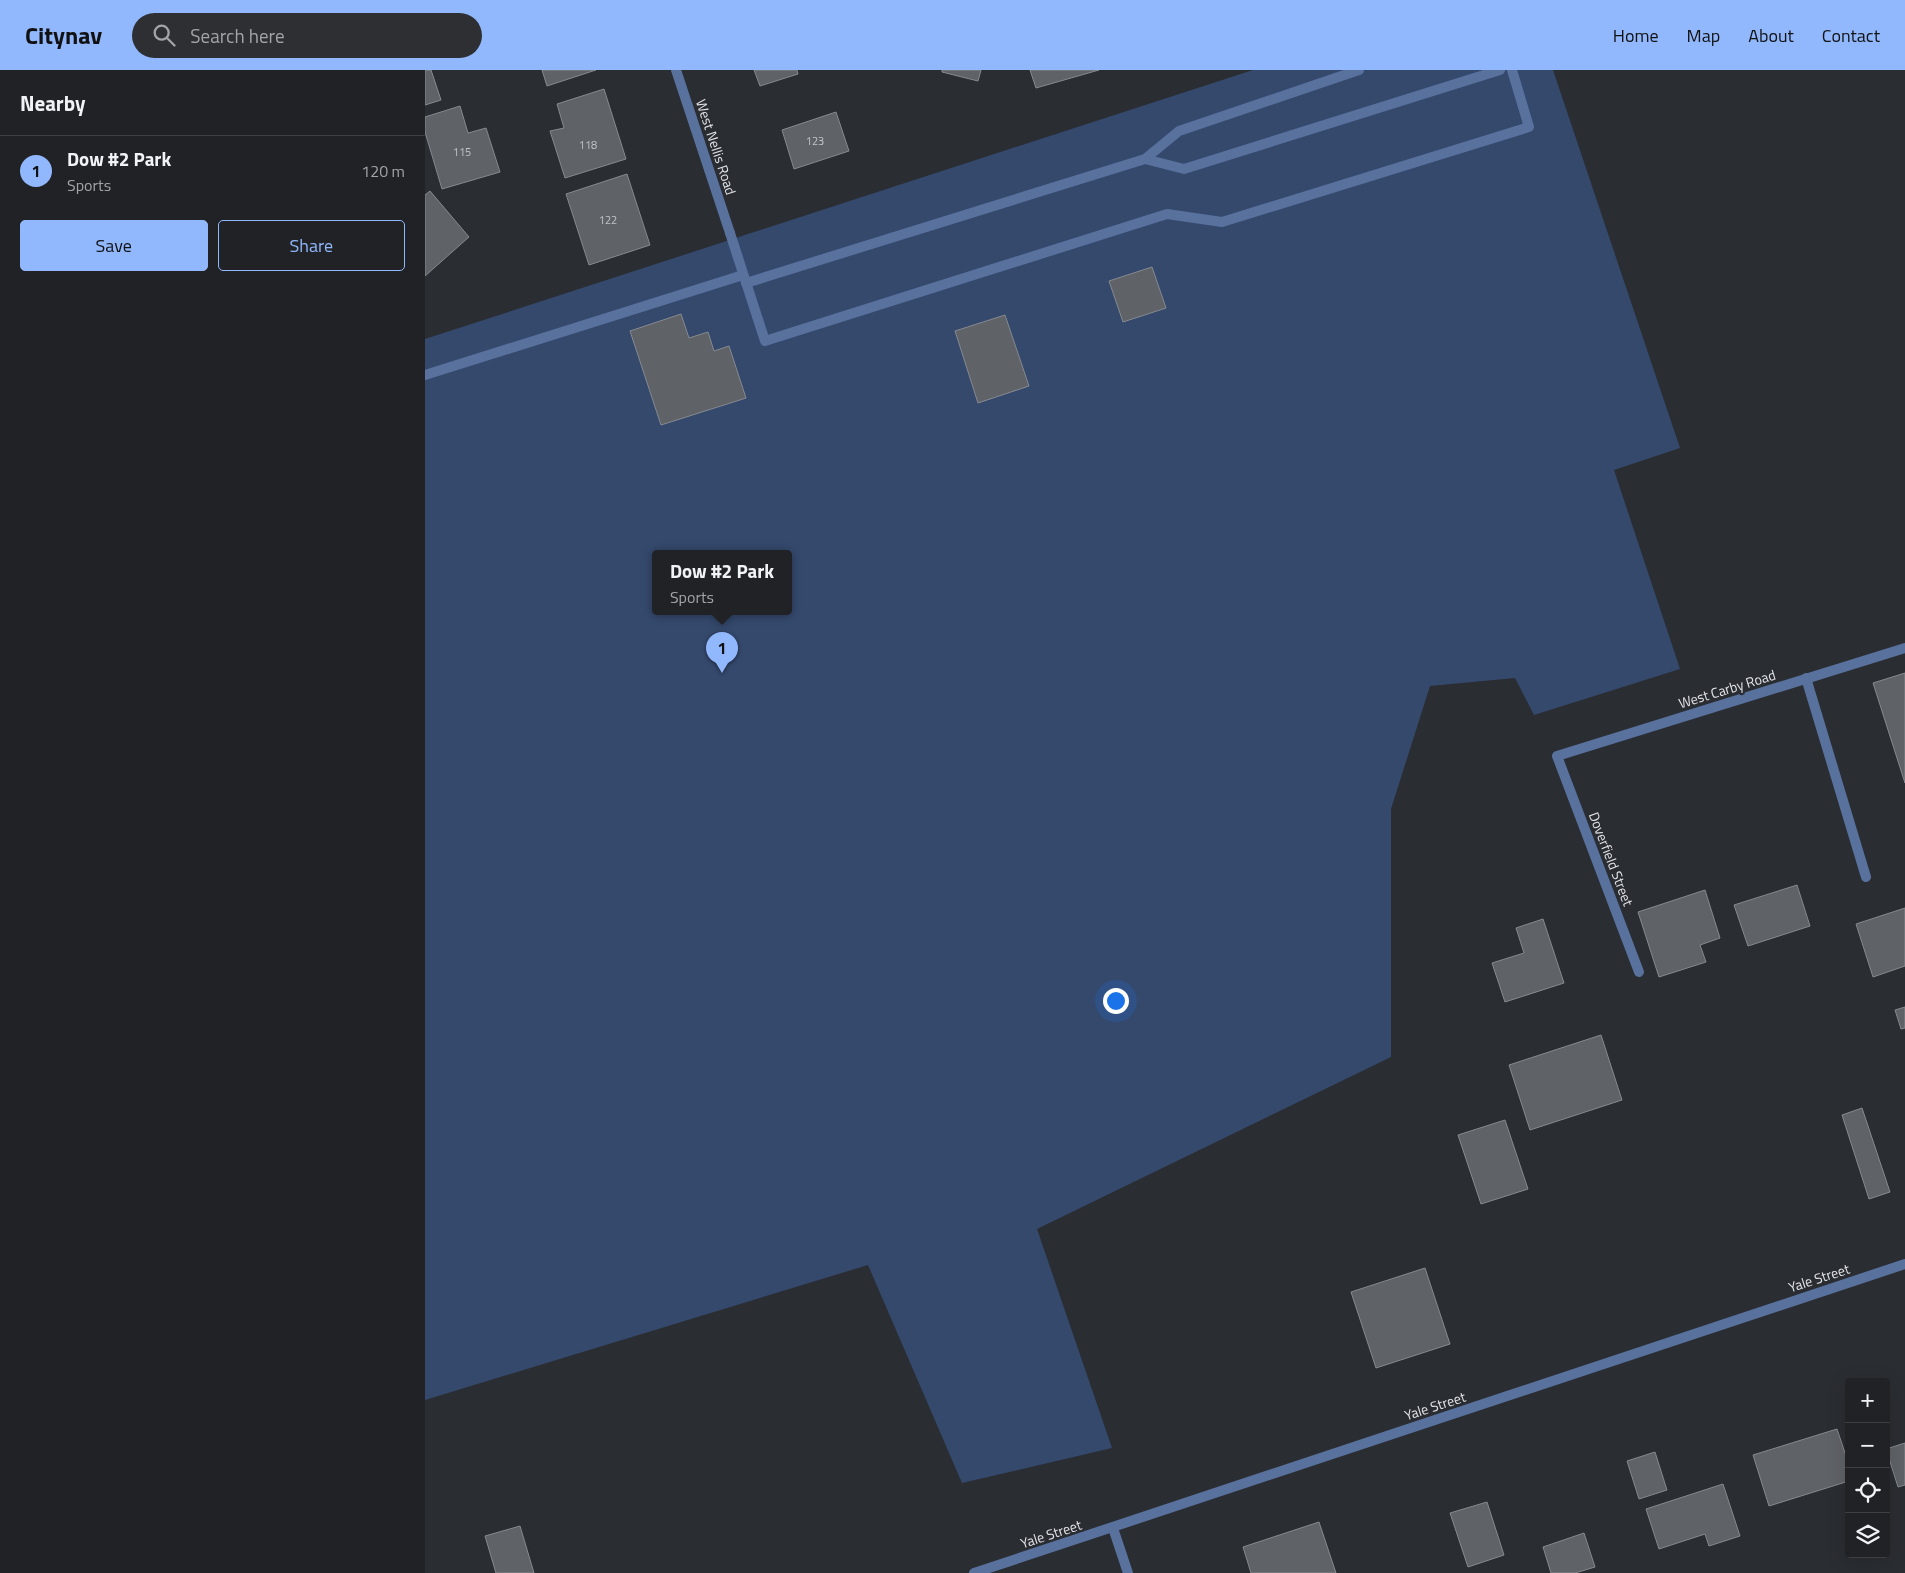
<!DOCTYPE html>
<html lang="en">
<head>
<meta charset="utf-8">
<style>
  body { margin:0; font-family:"Titillium Web",sans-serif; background:#2d2f32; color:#f1f3f6 }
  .controls { position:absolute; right:15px; bottom:15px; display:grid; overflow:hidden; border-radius:5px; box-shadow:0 5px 20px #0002 }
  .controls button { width:45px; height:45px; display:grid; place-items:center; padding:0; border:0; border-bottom:1px solid #3d3f43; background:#202226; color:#f1f3f6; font:25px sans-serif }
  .you { position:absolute; left:690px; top:930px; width:18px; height:18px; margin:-12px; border:4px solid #fff; border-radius:50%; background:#1a73e8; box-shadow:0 0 0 8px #1a73e833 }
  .badge { display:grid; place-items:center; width:32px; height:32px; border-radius:50%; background:#91b8fd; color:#111; font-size:16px; font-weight:700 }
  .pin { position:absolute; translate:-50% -41px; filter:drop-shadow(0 1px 2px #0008) }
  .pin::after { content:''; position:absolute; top:26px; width:18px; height:15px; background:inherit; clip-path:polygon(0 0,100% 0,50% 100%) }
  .popup { position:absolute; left:227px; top:480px; width:140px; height:65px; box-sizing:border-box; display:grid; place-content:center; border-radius:5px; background:#202226; filter:drop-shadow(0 1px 4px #0005); font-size:16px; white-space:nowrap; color:#a2a4a7 }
  .popup b { font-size:19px; color:#f1f3f6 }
  .popup::after { content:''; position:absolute; left:50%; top:100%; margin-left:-10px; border:10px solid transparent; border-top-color:#202226 }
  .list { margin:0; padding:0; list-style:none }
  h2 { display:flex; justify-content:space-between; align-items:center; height:65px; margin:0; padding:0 20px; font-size:21px }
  h2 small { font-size:16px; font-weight:400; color:#a2a4a7 }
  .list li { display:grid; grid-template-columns:32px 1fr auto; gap:15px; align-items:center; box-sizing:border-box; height:70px; padding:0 20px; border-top:1px solid #3d3f43 }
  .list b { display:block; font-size:19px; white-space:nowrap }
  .list p { margin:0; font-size:16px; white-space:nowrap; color:#a2a4a7 }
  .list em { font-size:16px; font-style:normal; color:#a2a4a7 }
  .actions { display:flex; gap:10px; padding:15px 20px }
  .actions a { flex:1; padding:11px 0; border:1px solid #91b8fd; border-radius:5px; text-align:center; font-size:18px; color:#91b8fd }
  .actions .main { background:#91b8fd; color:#111 }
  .icon { flex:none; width:28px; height:28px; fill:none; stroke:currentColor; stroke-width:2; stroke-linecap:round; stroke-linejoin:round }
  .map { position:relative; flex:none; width:1480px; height:1503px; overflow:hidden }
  header { display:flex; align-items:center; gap:30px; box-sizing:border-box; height:70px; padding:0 25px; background:#91b8fd; color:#111 }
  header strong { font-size:24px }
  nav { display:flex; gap:28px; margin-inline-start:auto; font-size:18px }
  .search { width:350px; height:45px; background:#2d2f32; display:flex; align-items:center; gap:12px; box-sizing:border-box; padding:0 18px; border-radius:28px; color:#a2a4a7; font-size:19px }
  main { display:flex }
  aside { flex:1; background:#202226 }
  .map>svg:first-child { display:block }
  .green { fill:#35496d; fill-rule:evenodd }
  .building { fill:#5f6267; stroke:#868a90 }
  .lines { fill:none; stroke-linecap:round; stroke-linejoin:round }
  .service { stroke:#58719d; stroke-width:10 }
  .minor { stroke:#58719d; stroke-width:10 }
  .labels { text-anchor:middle; stroke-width:4.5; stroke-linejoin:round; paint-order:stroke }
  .number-label { font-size:11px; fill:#c2c4c8 }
  .street-label { font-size:14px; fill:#e3e4e8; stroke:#2a2d32 }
</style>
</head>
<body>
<header>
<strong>Citynav</strong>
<div class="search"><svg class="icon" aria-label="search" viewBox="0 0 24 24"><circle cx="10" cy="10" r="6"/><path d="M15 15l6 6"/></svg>Search here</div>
<nav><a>Home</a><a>Map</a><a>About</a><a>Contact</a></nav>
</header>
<main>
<aside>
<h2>Nearby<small></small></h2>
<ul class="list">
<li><span class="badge">1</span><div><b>Dow #2 Park</b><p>Sports</p></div><em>120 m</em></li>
</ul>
<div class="actions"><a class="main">Save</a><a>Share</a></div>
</aside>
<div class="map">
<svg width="1480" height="1503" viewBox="0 0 1480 1503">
  <rect width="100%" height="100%" fill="#2a2d32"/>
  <!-- green -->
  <path class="green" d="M828 0H1128L1255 378 1189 400 1255 599 1109 645 1090 608 1005 616 966 739V987L612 1159 687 1378 537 1413 443 1195 0 1330V269ZM231 484H363V542H231Z"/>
  <!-- building -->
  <g class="building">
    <polygon points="0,0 6,0 16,30 0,35"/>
    <polygon points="117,0 171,0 122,16"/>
    <polygon points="329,0 372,0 373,4 335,16"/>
    <polygon points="517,0 556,0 553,11 517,2"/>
    <polygon points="605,0 674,0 611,18"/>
    <polygon points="179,19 201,89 140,108 125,61 139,58 132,34"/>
    <polygon points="35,36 43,63 61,58 75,102 17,119 0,62 0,47"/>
    <polygon points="411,42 424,81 369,99 357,60"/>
    <polygon points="202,104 225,175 164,195 141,124"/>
    <polygon points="5,121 44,167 0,206 0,125"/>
    <polygon points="727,197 741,238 698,252 684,211"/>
    <polygon points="256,244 264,268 283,262 289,281 304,276 321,328 236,355 205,261"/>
    <polygon points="580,245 604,316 553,333 530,261"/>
    <polygon points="1480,603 1480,713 1448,613"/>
    <polygon points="1372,815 1385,856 1323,876 1309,835"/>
    <polygon points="1280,820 1295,868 1275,875 1281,892 1234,907 1213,842"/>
    <polygon points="1480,838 1480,896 1448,907 1431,854"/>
    <polygon points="1118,849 1139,913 1080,932 1067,893 1099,883 1091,858"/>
    <polygon points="1480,937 1480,958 1476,959 1470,940"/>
    <polygon points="1176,965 1197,1030 1105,1060 1084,995"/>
    <polygon points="1437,1038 1465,1122 1444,1129 1417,1045"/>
    <polygon points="1080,1050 1103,1119 1056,1134 1033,1065"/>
    <polygon points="1000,1198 1025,1274 951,1298 926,1222"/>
    <polygon points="1412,1359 1424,1395 1424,1411 1344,1436 1328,1385"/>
    <polygon points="1480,1373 1480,1415 1473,1417 1461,1379"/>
    <polygon points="1230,1382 1242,1420 1214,1429 1202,1391"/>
    <polygon points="1298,1414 1315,1466 1284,1476 1280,1464 1234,1479 1221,1439"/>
    <polygon points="1062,1432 1079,1485 1043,1497 1025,1443"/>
    <polygon points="894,1452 911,1503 826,1503 818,1477"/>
    <polygon points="95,1456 109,1503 71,1503 60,1466"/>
    <polygon points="1159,1463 1170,1497 1150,1503 1126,1503 1118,1477"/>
  </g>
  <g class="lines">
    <!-- service -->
    <g class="service">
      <polyline points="720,89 759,99 1075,0"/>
      <polyline points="305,163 340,271 742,144 797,152 1104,57 1087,0"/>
      <polyline points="321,213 720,89 754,61 934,0"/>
      <polyline points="0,305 318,205"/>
      <polyline points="1381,608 1441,807"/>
    </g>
    <!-- minor -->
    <g class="minor">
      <polyline points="251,0 305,163"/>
      <polyline points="1214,902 1132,686 1480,578"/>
      <polyline points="688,1458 703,1503"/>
      <polyline points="549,1503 1480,1194"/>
    </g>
  </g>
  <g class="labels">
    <!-- number labels -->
    <g class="number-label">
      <text x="390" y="75">123</text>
      <text x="163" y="79">118</text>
      <text x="37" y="86">115</text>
      <text x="183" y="154">122</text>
    </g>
    <!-- street labels -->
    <g class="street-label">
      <text transform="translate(291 77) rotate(72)" y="5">West Nellis Road</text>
      <text transform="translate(1302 619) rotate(-17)" y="5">West Carby Road</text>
      <text transform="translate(1186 789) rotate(69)" y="5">Doverfield Street</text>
      <text transform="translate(1394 1208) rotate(-18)" y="5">Yale Street</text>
      <text transform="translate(1010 1336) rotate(-18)" y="5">Yale Street</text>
      <text transform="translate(626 1464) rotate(-18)" y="5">Yale Street</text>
    </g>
  </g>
</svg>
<div class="controls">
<button>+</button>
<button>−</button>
<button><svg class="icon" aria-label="locate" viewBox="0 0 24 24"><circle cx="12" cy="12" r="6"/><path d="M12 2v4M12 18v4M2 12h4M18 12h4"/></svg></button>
<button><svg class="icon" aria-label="layers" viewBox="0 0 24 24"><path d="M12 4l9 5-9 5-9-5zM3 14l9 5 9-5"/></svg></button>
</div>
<div class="you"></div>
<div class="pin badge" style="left:297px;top:603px">1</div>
<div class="popup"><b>Dow #2 Park</b>Sports</div>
</div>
</main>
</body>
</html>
